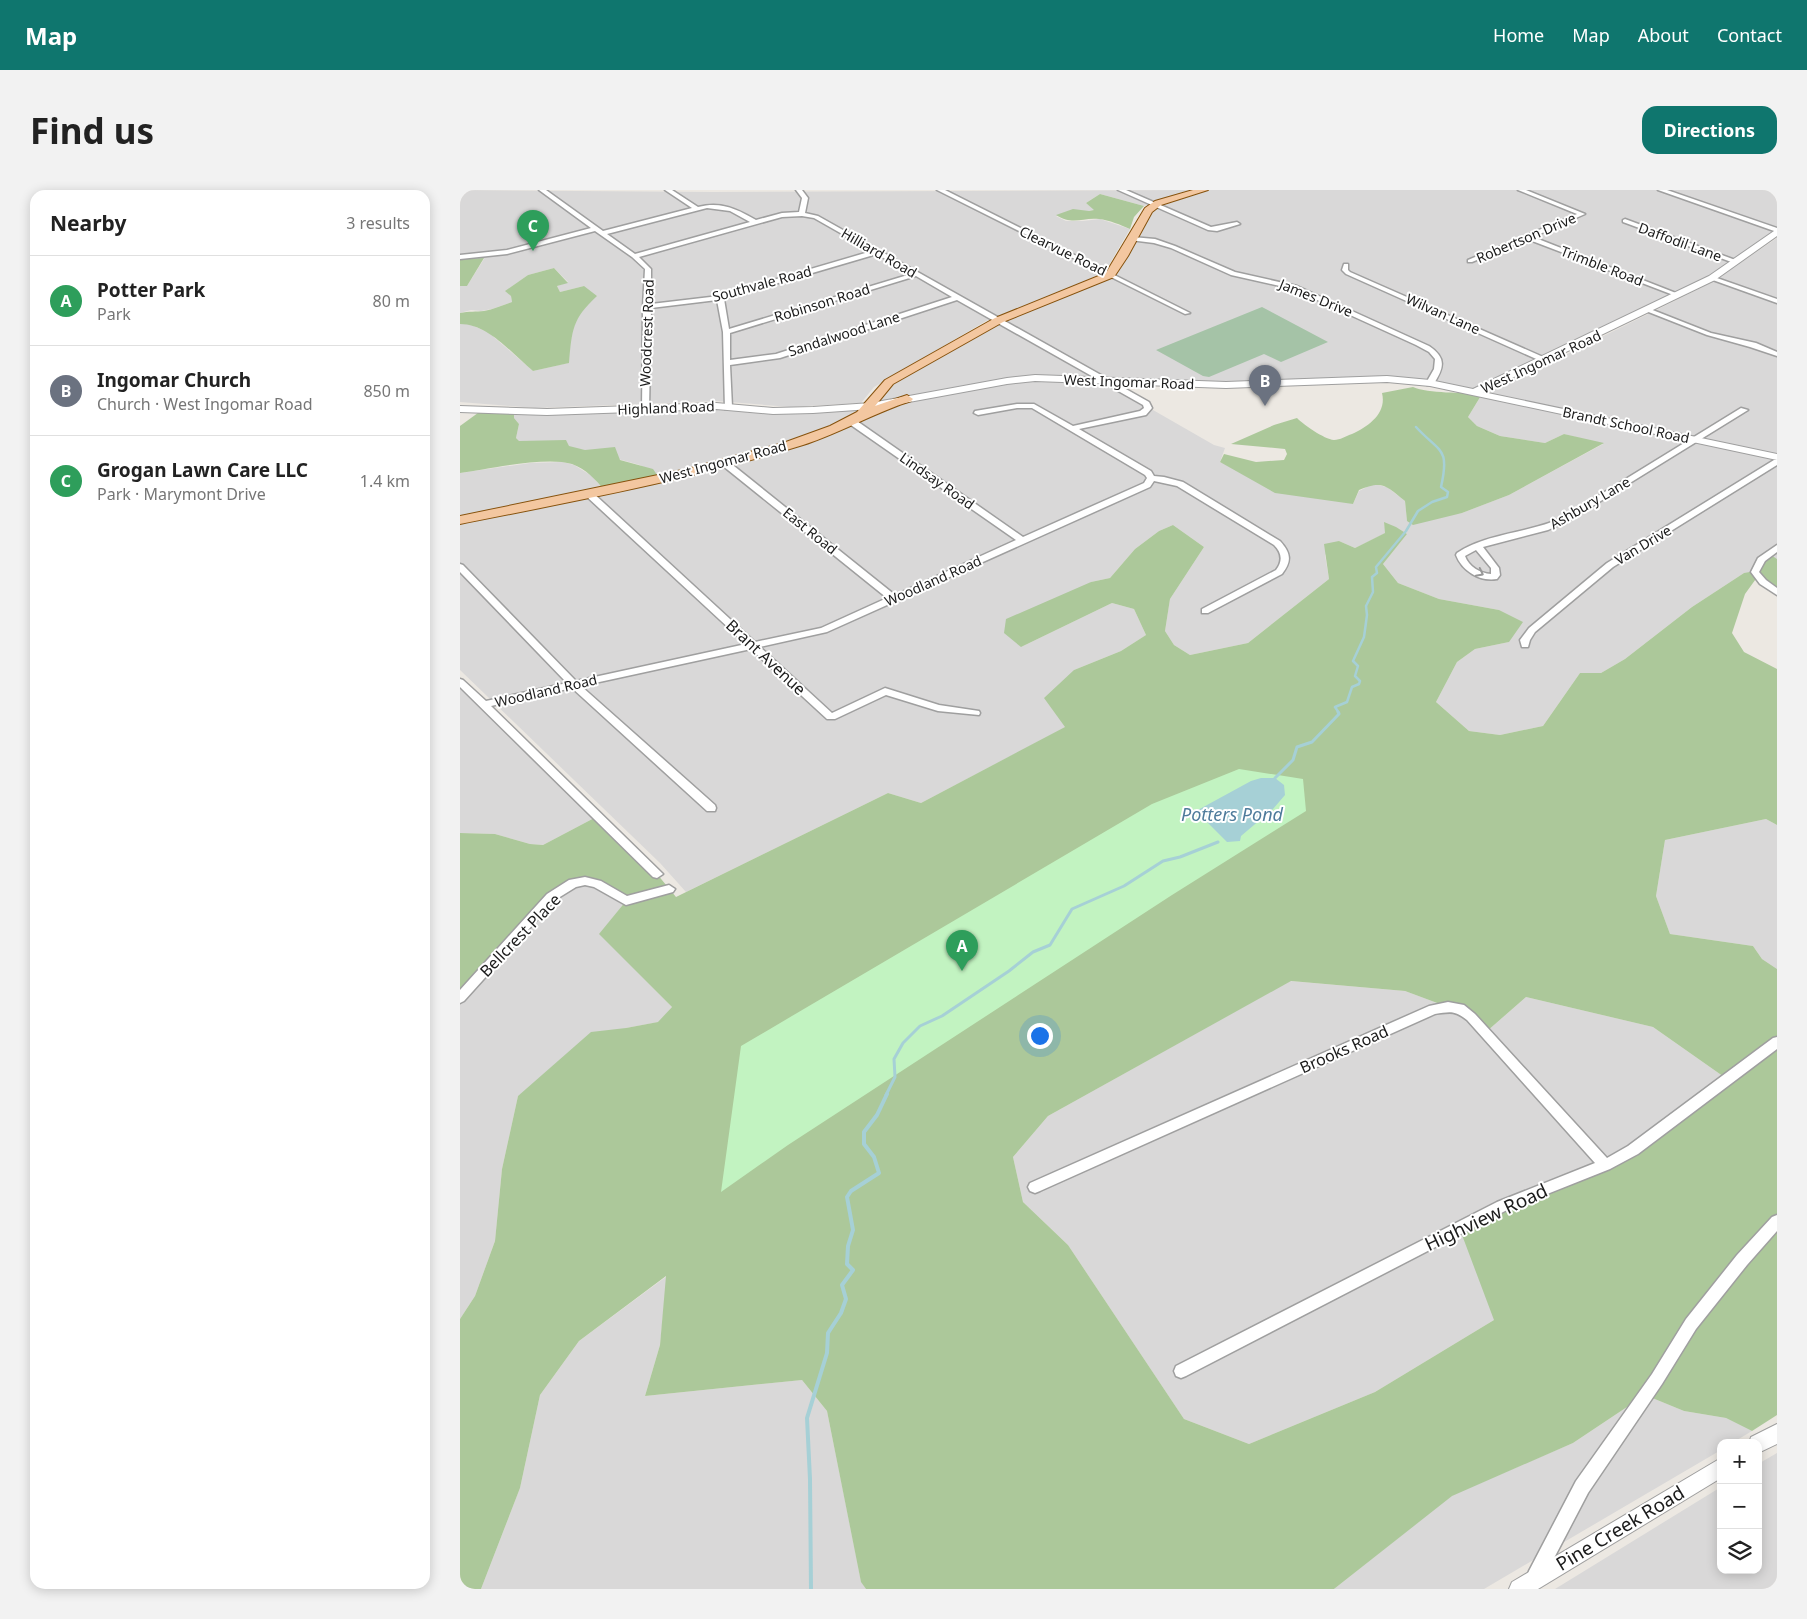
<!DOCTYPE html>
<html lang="en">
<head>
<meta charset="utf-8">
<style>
  body { margin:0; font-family:"Noto Sans",sans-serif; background:#f2f2f2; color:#222 }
  .controls { position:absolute; right:15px; bottom:15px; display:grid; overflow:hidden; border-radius:10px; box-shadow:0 2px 12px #0003 }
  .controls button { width:45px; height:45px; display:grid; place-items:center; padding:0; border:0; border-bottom:1px solid #e0e0e0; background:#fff; color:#222; font:25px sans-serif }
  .you { position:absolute; left:579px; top:845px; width:18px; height:18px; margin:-12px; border:4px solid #fff; border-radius:50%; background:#1a73e8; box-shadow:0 0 0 8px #1a73e833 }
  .badge { display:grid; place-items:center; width:32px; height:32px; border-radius:50%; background:#0f766e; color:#fff; font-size:16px; font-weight:700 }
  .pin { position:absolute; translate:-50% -41px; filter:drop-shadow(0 1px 2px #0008) }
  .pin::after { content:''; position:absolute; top:26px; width:18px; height:15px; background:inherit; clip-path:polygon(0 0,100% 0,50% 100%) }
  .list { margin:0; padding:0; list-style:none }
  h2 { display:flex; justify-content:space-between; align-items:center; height:65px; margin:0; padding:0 20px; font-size:21px }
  h2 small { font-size:16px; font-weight:400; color:#767676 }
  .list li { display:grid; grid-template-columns:32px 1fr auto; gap:15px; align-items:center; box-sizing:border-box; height:90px; padding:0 20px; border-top:1px solid #e0e0e0 }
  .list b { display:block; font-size:19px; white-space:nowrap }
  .list p { margin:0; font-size:16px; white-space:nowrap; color:#767676 }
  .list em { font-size:16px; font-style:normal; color:#767676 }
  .icon { flex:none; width:28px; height:28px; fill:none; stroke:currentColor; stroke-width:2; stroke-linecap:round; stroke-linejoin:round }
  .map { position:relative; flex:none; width:1317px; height:1399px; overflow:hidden; border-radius:15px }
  header { display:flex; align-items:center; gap:30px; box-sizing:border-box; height:70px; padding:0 25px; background:#0f766e; color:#fff }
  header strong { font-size:24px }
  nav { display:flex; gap:28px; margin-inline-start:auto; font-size:18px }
  .intro { display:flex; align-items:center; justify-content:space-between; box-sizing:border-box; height:120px; padding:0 30px }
  h1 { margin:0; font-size:35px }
  .button { padding:12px 22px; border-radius:15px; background:#0f766e; color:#fff; font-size:18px; font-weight:700 }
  main { display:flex; gap:30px; padding:0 30px }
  aside { flex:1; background:#fff; border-radius:15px; box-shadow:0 2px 12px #0003 }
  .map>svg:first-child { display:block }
  .residential { fill:#d9d8d8 }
  .forest { fill:#acc89a; fill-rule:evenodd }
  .cemetery { fill:#a5c3a7 }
  .park { fill:#c2f3c1 }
  .water { fill:#a6d0d6 }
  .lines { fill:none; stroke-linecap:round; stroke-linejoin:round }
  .stream-far2 { stroke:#a6d0d6; stroke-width:2.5 }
  .stream-far1 { stroke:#a6d0d6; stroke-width:3 }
  .stream { stroke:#a6d0d6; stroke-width:4 }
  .minor-casing { stroke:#9f9f9f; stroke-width:3 }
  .tertiary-casing { stroke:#9f9f9f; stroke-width:2 }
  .primary-casing { stroke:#86520d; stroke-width:2 }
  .minor { fill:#fff; fill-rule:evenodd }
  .tertiary { fill:#fff; fill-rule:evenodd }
  .primary { fill:#f3c7a0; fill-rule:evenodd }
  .oneway { stroke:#989898 }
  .labels { text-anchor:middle; stroke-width:4; stroke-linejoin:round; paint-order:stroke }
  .far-street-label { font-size:14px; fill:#1b1b1b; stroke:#fff }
  .street-label { font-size:16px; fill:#1b1b1b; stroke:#fff }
  .water-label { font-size:18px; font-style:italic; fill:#4e7b9b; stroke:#fff }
  .near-street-label { font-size:19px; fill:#1b1b1b; stroke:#fff }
</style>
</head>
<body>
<header>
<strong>Map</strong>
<nav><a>Home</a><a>Map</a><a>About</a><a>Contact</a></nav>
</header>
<div class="intro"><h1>Find us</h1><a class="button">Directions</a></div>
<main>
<aside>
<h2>Nearby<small>3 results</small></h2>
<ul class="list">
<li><span class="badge" style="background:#2e9e5b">A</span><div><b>Potter Park</b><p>Park</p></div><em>80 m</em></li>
<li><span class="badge" style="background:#6b7280">B</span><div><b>Ingomar Church</b><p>Church · West Ingomar Road</p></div><em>850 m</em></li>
<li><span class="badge" style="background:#2e9e5b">C</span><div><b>Grogan Lawn Care LLC</b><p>Park · Marymont Drive</p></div><em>1.4 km</em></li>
</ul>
</aside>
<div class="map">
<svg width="1317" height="1399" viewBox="0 0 1317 1399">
  <rect width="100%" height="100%" fill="#ece8e2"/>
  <!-- residential -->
  <g class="residential">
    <polygon points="0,0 253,2 735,0 684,16 640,4 626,13 635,20 596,26 606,31 623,31 640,29 670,39 646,80 637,88 526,131 414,197 401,213 330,217 257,211 75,218 0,212 0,134 9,134 28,142 73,181 108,173 112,141 121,120 124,96 100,102 97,96 108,92 94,78 68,85 46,101 51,106 52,112 32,119 21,121 11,120 0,123 0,96 7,96 24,69 0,69"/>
    <polygon points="743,0 1317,0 1317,43 1265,80 1015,202 960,191 811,195 575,188 411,215 361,244 200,289 180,275 125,260 58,251 56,248 59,234 54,228 54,222 256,216 313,221 411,216 418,202 533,133 645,88 694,15"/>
    <polygon points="1317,48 1317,264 1037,205 1031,203 1029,200 1097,169 1251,93"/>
    <polygon points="575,191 646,193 754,255 765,258 760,272 893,314 899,301 913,294 927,297 945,311 947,331 1002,323 1049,305 1143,254 1104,244 1085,253 1040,246 1017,236 1008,227 1021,206 1317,270 1317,369 1308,364 1295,382 1284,383 1232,417 1165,469 1141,483 1120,483 1083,536 1040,545 1009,541 976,512 997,472 1015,459 1049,452 1039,420 979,409 938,393 923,374 947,344 924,333 926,343 895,358 879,351 865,365 869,389 788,453 730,465 714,455 705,441 710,409 744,357 713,335 699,341 675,359 650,388 631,392 561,457 652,413 674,419 686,445 661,461 614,480 606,537 461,613 428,603 226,702 200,673 0,480 0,332 202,292 259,279 334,256 426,218 445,212 552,192"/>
    <polygon points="103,272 114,275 132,286 145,301 0,330 0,283 70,273"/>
    <polygon points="0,492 138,626 83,655 70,654 35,644 0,643"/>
    <polygon points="1306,629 1317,635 1317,779 1302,769 1293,756 1210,744 1196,706 1205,650"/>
    <polygon points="125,691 166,711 140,744 212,817 199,832 166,838 58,906 42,979 35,1051 15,1106 0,1129 0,808 91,707"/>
    <polygon points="830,791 945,801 988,817 1026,842 1066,807 1193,837 1267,889 1034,1130 915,1202 789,1254 724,1229 608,1055 563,1012 553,967 588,926"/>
    <polygon points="207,1086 200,1155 185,1206 342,1190 367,1221 401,1391 406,1399 21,1399 60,1298 80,1205 119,1151"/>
    <polygon points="1185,1205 1224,1221 1266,1228 1292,1241 1272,1253 1261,1253 1261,1260 1024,1399 874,1399 992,1305 1113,1253"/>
    <polygon points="1317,1263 1317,1399 1095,1399 1261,1297 1261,1380 1298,1380 1298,1274"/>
  </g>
  <!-- forest -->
  <g class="forest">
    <path d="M640 4 684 16 674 27 670 39C661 35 649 30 639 29 622 27 614 36 596 25L613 19 629 21 634 20 626 13Z"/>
    <polygon points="24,68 7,96 0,96 0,69"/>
    <path d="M94 78 108 93 97 96 100 102 124 96 137 106C112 129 112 140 109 173L73 181C52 164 29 134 0 134V123C9 121 16 122 24 121 34 119 43 115 52 112L51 106 45 101 68 85Z"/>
    <path d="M953 197C969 204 1002 202 1022 204L1008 227 1017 236 1040 246 1085 253 1104 244 1144 253 1049 305 1002 323 953 335 947 331 945 311C926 296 923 290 899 300L893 314 815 303 760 272 764 264 796 272 824 270 827 264 825 259 771 254 814 235 837 228C844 235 864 249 874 250 880 250 886 246 892 244 909 236 927 223 922 203Z"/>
    <path d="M22 220 54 222V228L59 234 56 248 59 251 106 250 109 256 125 260 155 257 160 270 193 279 200 289 145 301C136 290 126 279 112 274 86 266 28 279 0 283V236Z"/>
    <path d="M924 332 936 337 947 344 923 374 938 393 979 409 1039 420 1063 432 1049 452 1015 459 997 472 976 512 1009 541 1040 545 1083 536 1120 483H1141L1165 469 1232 417 1284 383 1295 381 1308 363 1317 369V397L1303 392 1298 386 1285 404 1272 443 1284 462 1317 479V635L1306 629 1205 650 1196 706 1210 744 1293 756 1302 769 1317 779V1225L1292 1241 1266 1228 1224 1221 1185 1205 1113 1253 992 1306 874 1399H406L401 1392 367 1221 342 1190 185 1206 200 1155 206 1086 119 1151 80 1205 60 1298 21 1399H0V1129L15 1106 35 1051 42 979 58 906 131 842 166 838 198 832 212 817 139 744 166 711 125 691 91 707 0 808V643L35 644 70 654 83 655 138 626 197 684 216 707 428 603 461 613 605 537 584 508 614 480 661 461 686 445 674 419 652 413 561 457 544 443 546 429 631 392 650 388 675 359 699 341 713 335 744 357 710 409 705 441 714 455 730 465 788 453 869 389 864 354 879 351 895 358 925 343ZM831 791 945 801 988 817 1026 842 1066 807 1193 837 1267 889 1145 975 999 1037 1034 1130 915 1202 789 1254 724 1229 608 1055 563 1012 553 967 588 926Z"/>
  </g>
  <!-- cemetery -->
  <polygon class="cemetery" points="802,117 868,152 821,172 804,164 749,187 743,186 696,160"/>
  <!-- park -->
  <polygon class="park" points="779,579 843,589 846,621 712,705 328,955 261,1002 281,856 692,614"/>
  <!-- water -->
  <polygon class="water" points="801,588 815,588 824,595 825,605 813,619 781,646 780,651 767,652 736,621 791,591"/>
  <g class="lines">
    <!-- stream-far2 -->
    <path class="stream-far2" d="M879 523 875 517 887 512 892 497 899 494 900 491 895 486 898 476 893 471 904 447 907 425 906 416 913 402 912 387 917 383 916 377 946 341 958 321 972 312 987 307 988 302 981 297C990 257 980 263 956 237"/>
    <!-- stream-far1 -->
    <g class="stream-far1">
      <polyline points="815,588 833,570 837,557 852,552 879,524 878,522"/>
      <polyline points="426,905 435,887 434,869 443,853 460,836 482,826 549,781 573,762 590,755 612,719 664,696 703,671 720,667 758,652"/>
    </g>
    <!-- stream -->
    <polyline class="stream" points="351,1399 350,1289 347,1228 367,1163 368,1143 381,1123 386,1109 382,1095 393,1080 387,1074 388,1056 393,1040 387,1007 391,1001 419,983 414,967 404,954 404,942 417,925 427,904"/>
    <!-- minor casing -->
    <g class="minor-casing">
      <g id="minor">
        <path d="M79 0H86L143 41 232 18 205 0H212L238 17C261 11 277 19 296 30L322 23 339 22 342 8 336 0H342L348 8 345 23 358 26 689 212 692 218 686 225 619 239 691 281 694 286 704 287 723 292 820 351C831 363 832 371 822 384L748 423H742V419L816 380C823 371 822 363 814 355L717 296 694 291 690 297 367 442 300 457 372 523 425 498 479 515 519 521 520 523 519 525 478 521 426 505 375 529H367L291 459 121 496 255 615 256 618 255 621H247L112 498 31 516 203 684 197 688 193 687 0 497V489L3 490 26 511 107 493 0 382V374L3 375 116 491 286 454 126 306V302H132L295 452 361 438 427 408 263 276V272H269L435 405 556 350 388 233V229H394L563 347 684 293 687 288 685 285 572 218H557L518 225 514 223 515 221 557 214H574L613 236 680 221 684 218 683 215 497 110 320 168 270 175 272 217 265 219 263 142 257 110 191 118 189 219 182 221 183 117 185 79 172 67 135 41 47 64 0 69V65L47 60 131 38ZM247 18 270 21 290 32 175 64 147 44ZM342 26 354 28 412 61 259 106 191 114V79L179 67 322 27ZM417 64 451 84 269 139 264 109ZM456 86 492 107 316 164 270 170V143Z"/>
        <polygon points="477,0 485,0 730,123 725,124"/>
        <polygon points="658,0 666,0 751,37 777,32 780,34 757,41 748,40"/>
        <polygon points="1058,0 1066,0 1125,24 1073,47 1221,105 1216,106 1067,49 1012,72 1008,72 1008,70 1117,24"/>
        <polygon points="1198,0 1207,0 1317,38 1317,42"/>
        <polygon points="1165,29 1278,71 1279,72 1274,73 1163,32 1163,30"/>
        <path d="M672 47 695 49 715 56 775 82 837 96 969 156C987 168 984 178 973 195H967L966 193 974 179 975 169 969 162 956 155 833 99 771 85 711 58 694 53 670 50V48Z"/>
        <polygon points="884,74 888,74 888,80 890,82 1090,170 1083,172 886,84 882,80"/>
        <polygon points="1250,87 1254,87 1317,109 1317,113 1250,89"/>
        <polygon points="1186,119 1190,119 1251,143 1296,153 1317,162 1317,166 1290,157 1247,145 1186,121"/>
        <path d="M1281 218 1288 220 1110 330 1088 340 1023 357 1039 378 1040 385 1037 389C1020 392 1002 381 996 365L997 363C1026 343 1071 343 1104 327ZM1016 360 1031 378V384C1020 383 1009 377 1005 366Z"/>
        <polygon points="1314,270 1317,270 1317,275 1153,377 1075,442 1070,450 1068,457 1062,457 1060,450 1069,438 1147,373"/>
        <polygon points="1317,355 1317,362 1305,371 1299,382 1306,390 1317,398 1317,405 1300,394 1291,382 1298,368"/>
        <polygon points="125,687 141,691 167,706 209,695 215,699 213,702 166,715 134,697 125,695 116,697 95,710 4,811 0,813 0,800 87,704 109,690"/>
        <path d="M988 812 1004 815 1015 824 1147 968 1168 956 1313 848 1317 847V859L1178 964 1150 979 1047 1020 726 1186 721 1188 716 1186 714 1181 716 1176 1037 1012 1135 973 1007 830C994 820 990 822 975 824L580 1001 575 1003 570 1001 568 997 570 993 969 816Z"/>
        <polygon points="1317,1025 1317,1041 1287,1075 1236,1139 1202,1194 1128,1303 1081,1393 1075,1395 1069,1393 1067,1387 1069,1381 1116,1291 1192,1184 1226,1129 1277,1065 1312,1027"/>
      </g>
    </g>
    <!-- tertiary casing -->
    <g class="tertiary-casing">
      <g id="tertiary">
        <polygon points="1314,41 1317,41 1317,46 1255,90 1023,202 1317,264 1317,270 970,196 927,192 766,198 575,191 547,194 411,219 353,223 313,224 256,219 87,225 0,222 0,216 87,219 256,213 313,218 353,217 411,213 547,188 575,185 766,192 927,186 970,190 1013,199 1249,86"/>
        <polygon points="1317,1234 1317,1254 1298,1263 1298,1253 1289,1253 1291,1247"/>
        <polygon points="1261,1268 1261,1288 1078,1399 1049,1399 1052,1392"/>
      </g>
    </g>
    <!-- primary casing -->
    <g class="primary-casing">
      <path id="primary" d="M733 0H748L701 15 692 22 668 66 654 87 543 132 433 194 415 216 447 205 453 209 451 211C414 223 380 243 343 255 230 290 115 311 0 334V326L227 279 323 253 370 236 397 222 425 190 535 128 646 83 685 18 695 11Z"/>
    </g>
    <!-- minor -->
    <use href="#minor" class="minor"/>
    <!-- tertiary -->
    <use href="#tertiary" class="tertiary"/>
    <!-- primary -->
    <use href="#primary" class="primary"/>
  </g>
  <!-- one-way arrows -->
  <defs><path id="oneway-chevron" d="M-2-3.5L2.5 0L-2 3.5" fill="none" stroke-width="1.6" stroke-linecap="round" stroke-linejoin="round" transform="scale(1.25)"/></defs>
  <use class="oneway" href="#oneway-chevron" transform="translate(1020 383) rotate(27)"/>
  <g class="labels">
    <!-- far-street labels -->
    <g class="far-street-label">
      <text transform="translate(1066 48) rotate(-23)" y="5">Robertson Drive</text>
      <text transform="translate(1220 52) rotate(20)" y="5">Daffodil Lane</text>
      <text transform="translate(603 61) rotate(26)" y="5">Clearvue Road</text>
      <text transform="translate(419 63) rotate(30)" y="5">Hilliard Road</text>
      <text transform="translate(1142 76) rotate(21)" y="5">Trimble Road</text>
      <text transform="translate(302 94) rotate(-15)" y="5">Southvale Road</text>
      <text transform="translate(856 108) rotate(22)" y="5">James Drive</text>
      <text transform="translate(362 113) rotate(-17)" y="5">Robinson Road</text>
      <text transform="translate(983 124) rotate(24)" y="5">Wilvan Lane</text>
      <text transform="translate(187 143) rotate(-88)" y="5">Woodcrest Road</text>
      <text transform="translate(384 144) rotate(-18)" y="5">Sandalwood Lane</text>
      <text transform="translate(1081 172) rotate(-25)" y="5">West Ingomar Road</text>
      <text transform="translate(669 192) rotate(2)" y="5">West Ingomar Road</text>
      <text transform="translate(206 218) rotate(-2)" y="5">Highland Road</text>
      <text transform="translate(1166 235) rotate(12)" y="5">Brandt School Road</text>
      <text transform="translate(263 272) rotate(-15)" y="5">West Ingomar Road</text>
      <text transform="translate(477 291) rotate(35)" y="5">Lindsay Road</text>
      <text transform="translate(1130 313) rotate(-30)" y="5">Ashbury Lane</text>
      <text transform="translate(350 341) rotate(39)" y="5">East Road</text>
      <text transform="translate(1183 355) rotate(-31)" y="5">Van Drive</text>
      <text transform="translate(473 391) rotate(-24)" y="5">Woodland Road</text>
      <text transform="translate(86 501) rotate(-13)" y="5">Woodland Road</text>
    </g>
    <!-- street labels -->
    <g class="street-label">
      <text transform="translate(306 467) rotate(43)" y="6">Brant Avenue</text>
      <text transform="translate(60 745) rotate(-46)" y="6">Bellcrest Place</text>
      <text transform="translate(884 859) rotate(-24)" y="6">Brooks Road</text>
    </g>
    <!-- water labels -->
    <g class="water-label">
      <text x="772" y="631">Potters Pond</text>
    </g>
    <!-- near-street labels -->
    <g class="near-street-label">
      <text transform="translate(1026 1027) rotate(-25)" y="7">Highview Road</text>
      <text transform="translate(1160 1338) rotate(-31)" y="7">Pine Creek Road</text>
    </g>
  </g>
</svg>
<div class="controls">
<button>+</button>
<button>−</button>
<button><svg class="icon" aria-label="layers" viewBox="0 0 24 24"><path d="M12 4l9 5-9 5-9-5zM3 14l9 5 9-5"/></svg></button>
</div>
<div class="you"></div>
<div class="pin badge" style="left:502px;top:781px;background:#2e9e5b">A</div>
<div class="pin badge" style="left:805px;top:216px;background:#6b7280">B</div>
<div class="pin badge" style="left:73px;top:61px;background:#2e9e5b">C</div>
</div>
</main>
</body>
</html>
